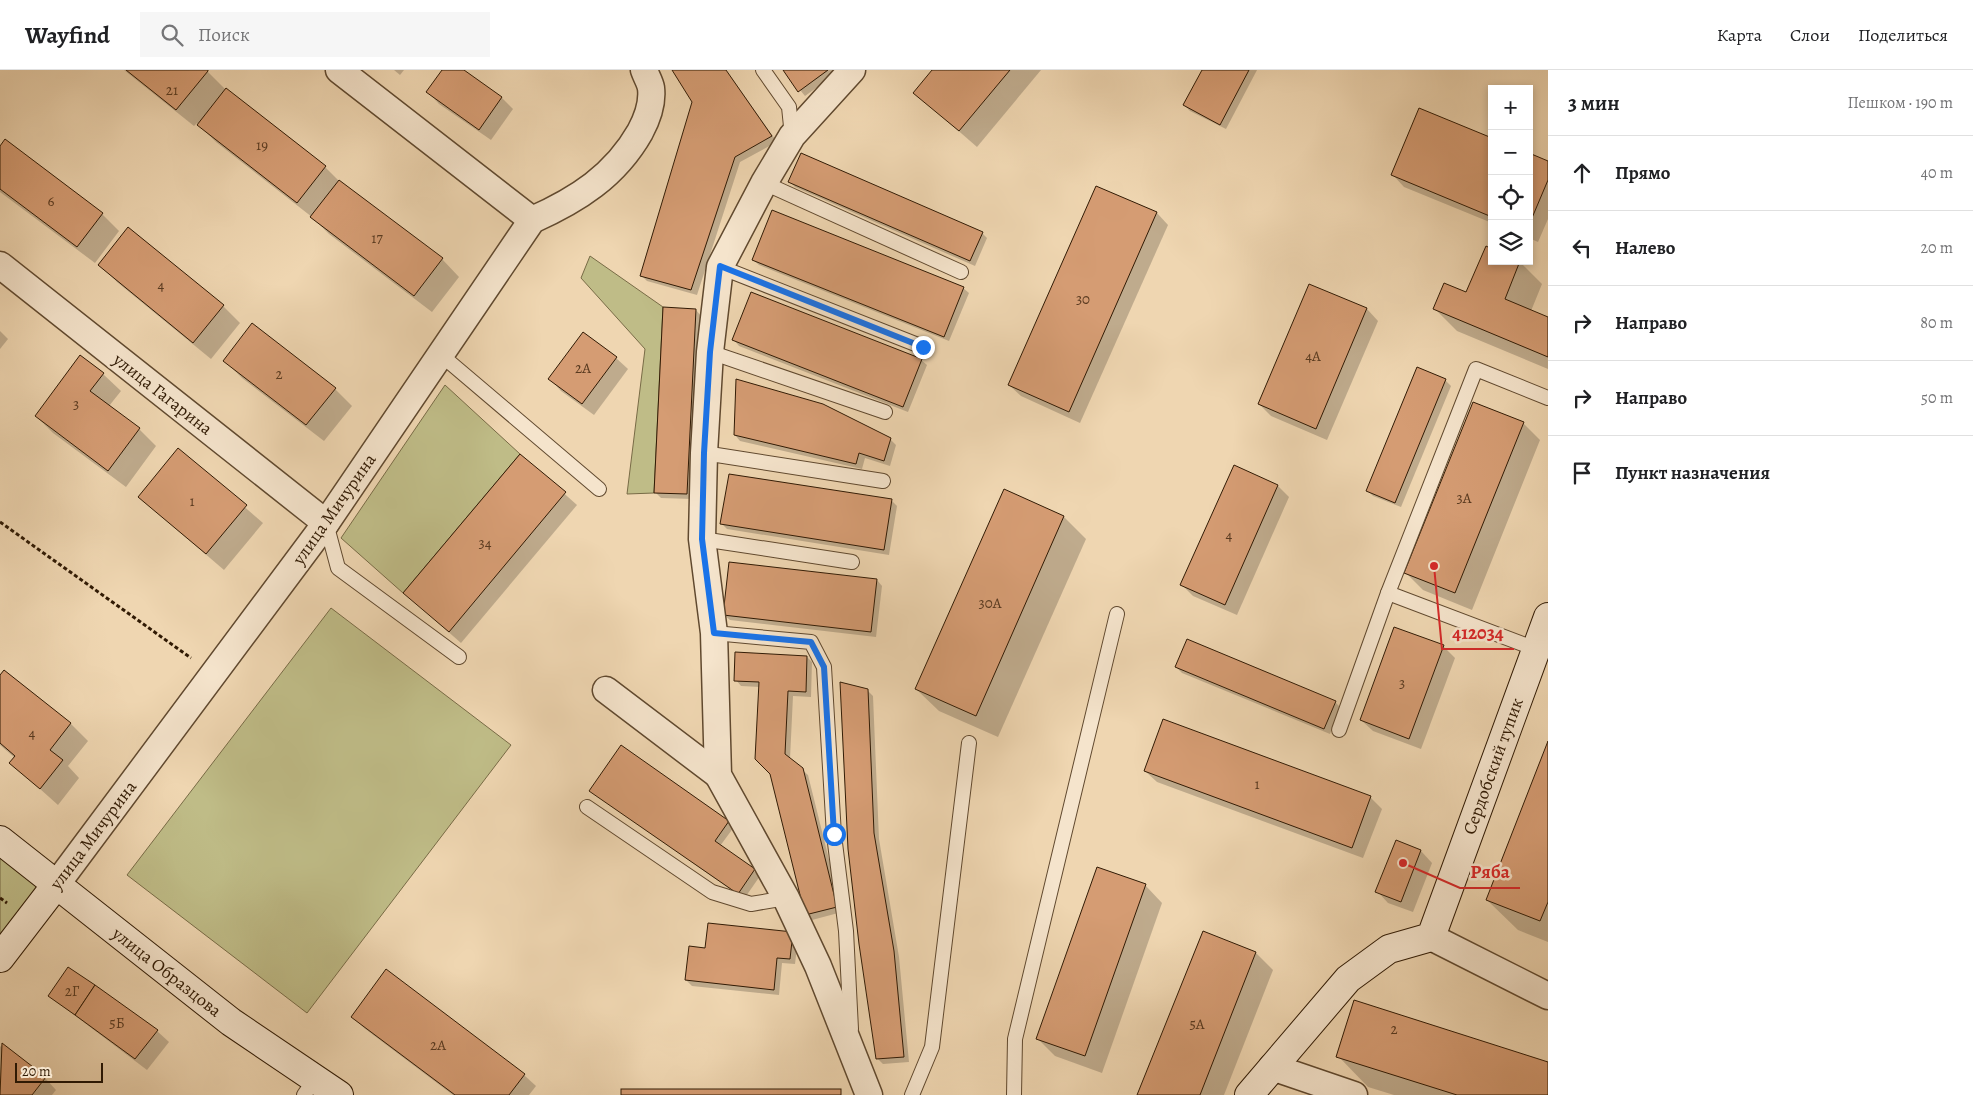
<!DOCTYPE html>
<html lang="ru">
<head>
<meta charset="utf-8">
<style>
  body { margin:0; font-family:Alegreya,serif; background:#f6f6f6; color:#202124 }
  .controls { position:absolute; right:15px; top:15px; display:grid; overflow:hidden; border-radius:0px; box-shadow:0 2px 8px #0003 }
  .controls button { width:45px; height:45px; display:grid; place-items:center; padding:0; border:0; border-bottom:1px solid #e0e0e0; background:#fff; color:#202124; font:25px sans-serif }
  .scale { position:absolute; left:15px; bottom:12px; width:88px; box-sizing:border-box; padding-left:5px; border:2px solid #301a04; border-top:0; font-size:14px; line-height:18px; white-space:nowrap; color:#301a04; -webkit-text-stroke:4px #f5e4cc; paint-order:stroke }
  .stop { position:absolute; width:15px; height:15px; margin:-11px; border:4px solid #1a73e8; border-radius:50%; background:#fff }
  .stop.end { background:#1a73e8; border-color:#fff; box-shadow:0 1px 5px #0008 }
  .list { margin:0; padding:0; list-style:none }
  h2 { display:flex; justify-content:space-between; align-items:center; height:65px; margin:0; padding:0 20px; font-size:21px }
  h2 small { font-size:16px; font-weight:400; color:#757577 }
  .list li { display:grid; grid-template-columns:32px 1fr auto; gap:15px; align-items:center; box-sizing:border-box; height:75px; padding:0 20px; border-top:1px solid #e0e0e0 }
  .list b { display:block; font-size:19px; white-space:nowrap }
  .list em { font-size:16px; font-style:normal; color:#757577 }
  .icon { flex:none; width:28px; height:28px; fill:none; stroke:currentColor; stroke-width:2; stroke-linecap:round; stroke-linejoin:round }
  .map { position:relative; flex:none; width:1548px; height:1025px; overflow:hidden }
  header { display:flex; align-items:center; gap:30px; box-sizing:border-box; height:70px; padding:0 25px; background:#fff; border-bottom:1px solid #e0e0e0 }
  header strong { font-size:24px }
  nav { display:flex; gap:28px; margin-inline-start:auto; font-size:18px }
  .search { width:350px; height:45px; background:#f6f6f6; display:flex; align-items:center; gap:12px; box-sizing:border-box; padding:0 18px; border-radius:0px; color:#757577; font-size:19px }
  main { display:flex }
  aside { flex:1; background:#fff }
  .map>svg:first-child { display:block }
  .green { fill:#bfbc87; stroke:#786b46 }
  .shadow { fill:#0003 }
  .building { fill:#d59c73; stroke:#301a04 }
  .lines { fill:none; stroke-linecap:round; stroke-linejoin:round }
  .lane-casing { stroke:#60492f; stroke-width:16 }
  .street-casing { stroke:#60492f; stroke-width:29 }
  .secondary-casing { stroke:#301a04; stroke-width:30 }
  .path { stroke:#301a04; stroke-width:3; stroke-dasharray:4 2.5; stroke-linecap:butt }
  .lane { stroke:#f5e4cc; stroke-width:14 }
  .street { stroke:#f5e4cc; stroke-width:26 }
  .secondary { stroke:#f5e4cc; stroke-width:28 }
  .route { stroke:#1a73e8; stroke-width:6 }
  .labels { text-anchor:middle; stroke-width:5; stroke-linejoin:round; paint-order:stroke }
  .number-label { font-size:15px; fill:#593a20 }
  .street-label { font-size:18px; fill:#301a04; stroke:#f5e4cc }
  .leader { fill:none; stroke:#d62828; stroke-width:2 }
  .callout-dot { fill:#d62828; stroke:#f5e4cc; stroke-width:2 }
  .callout-label { font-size:19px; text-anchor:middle; font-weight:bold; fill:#d62828; stroke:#f5e4cc; stroke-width:5; stroke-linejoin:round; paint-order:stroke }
</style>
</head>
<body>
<header>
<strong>Wayfind</strong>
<div class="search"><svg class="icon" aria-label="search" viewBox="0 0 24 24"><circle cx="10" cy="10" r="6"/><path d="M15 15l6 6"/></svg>Поиск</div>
<nav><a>Карта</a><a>Слои</a><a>Поделиться</a></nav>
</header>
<main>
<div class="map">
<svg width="1548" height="1025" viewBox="0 0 1548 1025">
  <rect width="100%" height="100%" fill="#efd6b1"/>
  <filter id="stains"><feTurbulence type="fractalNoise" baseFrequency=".004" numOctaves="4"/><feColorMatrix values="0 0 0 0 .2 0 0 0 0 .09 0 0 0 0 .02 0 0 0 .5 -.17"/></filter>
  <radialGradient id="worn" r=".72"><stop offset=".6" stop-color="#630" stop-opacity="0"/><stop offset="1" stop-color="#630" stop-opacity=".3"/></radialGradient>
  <!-- green -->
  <g class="green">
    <polygon points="590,186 663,237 654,423 627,424 645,279 581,208"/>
    <polygon points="445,315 520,384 403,523 341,468"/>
    <polygon points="331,538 511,675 307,943 127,805"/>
    <polygon points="0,770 56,815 0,888"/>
  </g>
  <!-- shadow -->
  <g class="shadow">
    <polygon points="124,0 206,0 226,20 325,97 342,114 442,189 459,207 432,242 329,164 312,147 216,72 197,53 194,56"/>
    <polygon points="394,0 404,0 400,5"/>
    <polygon points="443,0 462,0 502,28 513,39 491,70 439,34 428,22"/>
    <polygon points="673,0 726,0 777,72 740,92 697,225 647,211 642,206 694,32"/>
    <polygon points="784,0 841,0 805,26"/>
    <polygon points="934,0 1041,0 977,77 915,23"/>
    <polygon points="1203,0 1257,0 1226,59 1190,41 1184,35"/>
    <polygon points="1492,69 1492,153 1404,117 1393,105"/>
    <polygon points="0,78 102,144 119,161 95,193 0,122"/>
    <polygon points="1529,85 1548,93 1548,149 1538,172 1529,168"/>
    <polygon points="789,111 982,163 987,168 975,196 795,117"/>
    <polygon points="1097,117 1157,143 1168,155 1080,353 1021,326 1009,315"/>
    <polygon points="753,190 963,218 969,223 949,271 759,195"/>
    <polygon points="1492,191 1520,192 1542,214 1531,241 1548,248 1548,299 1457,261 1435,239 1467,224"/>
    <polygon points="100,194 223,236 240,253 211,289 117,212"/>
    <polygon points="1310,215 1367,239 1378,251 1327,370 1271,346 1259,334"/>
    <polygon points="696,240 701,246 692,429 661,428 655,422"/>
    <polygon points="0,261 8,269 0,279"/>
    <polygon points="583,264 616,288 628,299 594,345 561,321 550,309"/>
    <polygon points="734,270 921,290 927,295 908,342 739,276"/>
    <polygon points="80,287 103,304 121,321 109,336 139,359 156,376 126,417 53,363 36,346"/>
    <polygon points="225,291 335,319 352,336 324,371 242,308"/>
    <polygon points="1445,310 1451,316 1401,437 1373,426 1368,421"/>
    <polygon points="1523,353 1540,370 1472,540 1423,520 1406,503"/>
    <polygon points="735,365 890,369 896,375 890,396 865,388 862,399 740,371"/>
    <polygon points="179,380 263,453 224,500 139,427"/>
    <polygon points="521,385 577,435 461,573 404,523"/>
    <polygon points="1234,397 1278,416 1289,427 1237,545 1193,526 1182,515"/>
    <polygon points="891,430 897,436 889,485 727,459 722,454"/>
    <polygon points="1064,447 1086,469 998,667 939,641 916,619"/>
    <polygon points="877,510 882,516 876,567 730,550 724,545"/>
    <polygon points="1443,576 1455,588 1421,679 1373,661 1361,650"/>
    <polygon points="807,587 812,592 811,627 793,626 790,689 808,705 842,842 812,850 806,844 760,617 741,616 736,610"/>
    <polygon points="1176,597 1335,632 1341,638 1330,664 1182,603"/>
    <polygon points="4,602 71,654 88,671 68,696 79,708 58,735 11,693 15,688 0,675 0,607"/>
    <polygon points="867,620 873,626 879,769 899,887 909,992 883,994 877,988"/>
    <polygon points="1548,675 1548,872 1518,860 1487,830"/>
    <polygon points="1145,701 1370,727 1382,739 1363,788 1157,712"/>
    <polygon points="591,721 728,752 734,757 720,776 760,806 744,829"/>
    <polygon points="1397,772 1421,781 1432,793 1413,842 1388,833 1377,821"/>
    <polygon points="1145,815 1162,833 1102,1003 1055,986 1038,969"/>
    <polygon points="1203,862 1256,883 1273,900 1224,1025 1139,1025"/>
    <polygon points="798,869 795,894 782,893 779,925 692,916 686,910 706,880"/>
    <polygon points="386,901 524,1005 536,1016 529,1025 453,1025 364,958 352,946"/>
    <polygon points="95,916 157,961 169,972 147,1000 49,926"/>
    <polygon points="2,975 45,1008 56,1020 52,1025 0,1025 0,977"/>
    <polygon points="1338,986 1548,993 1548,1025 1394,1025 1368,1017"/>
  </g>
  <!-- building -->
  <g class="building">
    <polygon points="126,0 208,0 208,1 176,40"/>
    <polygon points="442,0 464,0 502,27 479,60 426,22"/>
    <polygon points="672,0 726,0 772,66 735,87 691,220 640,206 692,32"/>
    <polygon points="783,0 828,0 798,22"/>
    <polygon points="932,0 1010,0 959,61 913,23"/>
    <polygon points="1202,0 1249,0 1220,55 1183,35"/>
    <polygon points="226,18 326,96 297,133 197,55"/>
    <polygon points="1419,38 1492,68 1492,147 1391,105"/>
    <polygon points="5,69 103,143 77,177 0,119 0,76"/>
    <polygon points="801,83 983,162 970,191 788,112"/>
    <polygon points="1529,83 1548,91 1548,110 1529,155"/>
    <polygon points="339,110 443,188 414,226 310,147"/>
    <polygon points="1096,116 1157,142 1069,342 1008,315"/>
    <polygon points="772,140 964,217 944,267 752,190"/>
    <polygon points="128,157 224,235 193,273 98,195"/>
    <polygon points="1486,176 1492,179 1492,191 1520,191 1505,229 1548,247 1548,287 1433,239 1444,213 1466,222"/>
    <polygon points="1309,214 1367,238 1316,359 1258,334"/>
    <polygon points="751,222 922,289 903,337 732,270"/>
    <polygon points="663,237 696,239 687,424 654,423"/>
    <polygon points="252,253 336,318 306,355 223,291"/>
    <polygon points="583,262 617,287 582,334 548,309"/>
    <polygon points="80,285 104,303 90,321 140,358 108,401 35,346"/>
    <polygon points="1417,297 1446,309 1395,433 1366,421"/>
    <polygon points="736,309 823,334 891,368 884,391 859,383 856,394 734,365"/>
    <polygon points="1473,332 1524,352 1455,523 1404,503"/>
    <polygon points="178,378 247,435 206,484 138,427"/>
    <polygon points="520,384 566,422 449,562 403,523"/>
    <polygon points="1234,395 1278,415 1225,535 1180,515"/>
    <polygon points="729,404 892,429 884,480 720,454"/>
    <polygon points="1004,419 1064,446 976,646 915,619"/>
    <polygon points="729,492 877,509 871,562 723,545"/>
    <polygon points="1394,557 1444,575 1409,669 1360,650"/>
    <polygon points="1187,569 1336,631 1324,659 1175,597"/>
    <polygon points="735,582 807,586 806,622 788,621 785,684 803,698 837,837 805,845 770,704 755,689 759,612 734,611"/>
    <polygon points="4,600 71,653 50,680 63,690 40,719 9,693 15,686 0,673 0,605"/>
    <polygon points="840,612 868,619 874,763 894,881 904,987 876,989 859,874 848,779"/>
    <polygon points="1163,649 1371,726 1352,778 1144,701"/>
    <polygon points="1548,671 1548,832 1540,851 1486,830"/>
    <polygon points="621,675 729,751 715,771 755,799 738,824 589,721"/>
    <polygon points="1396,770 1421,780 1401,832 1375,822"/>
    <polygon points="1097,797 1146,814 1085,986 1036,969"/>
    <polygon points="708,853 793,862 790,889 777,888 774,920 685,910 689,876 705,878"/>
    <polygon points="1203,861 1256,882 1200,1025 1137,1025"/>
    <polygon points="68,897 95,915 75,945 48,926"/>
    <polygon points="386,899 525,1004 509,1025 455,1025 351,947"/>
    <polygon points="95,915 158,960 135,989 75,945"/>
    <polygon points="1354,930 1548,992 1548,1025 1457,1025 1336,987"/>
    <polygon points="2,973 46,1007 32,1025 0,1025"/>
    <rect x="621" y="1019" width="220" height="6"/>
  </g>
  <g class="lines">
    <!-- lane casing -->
    <g class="lane-casing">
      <g id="lane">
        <polyline points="763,0 789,37 792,66"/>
        <polyline points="764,113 961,202"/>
        <polyline points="720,197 923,277"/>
        <polyline points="710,282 885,342"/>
        <polyline points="440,284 599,419"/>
        <polyline points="704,383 883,411"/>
        <polyline points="326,453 338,498 459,587"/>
        <polyline points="702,469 852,492"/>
        <polyline points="714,563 811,572 824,597 834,765 846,861 851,959"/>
        <polyline points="1536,579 1388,523 1476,299 1548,328"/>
        <polyline points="1339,660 1388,523"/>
        <polyline points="587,737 712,822 751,834 786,828"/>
        <polyline points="304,1025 315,1009"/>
        <polyline points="912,1025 932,977 969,673"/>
        <polyline points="1014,1025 1015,969 1117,544"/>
      </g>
    </g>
    <!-- street casing -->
    <g class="street-casing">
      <g id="street">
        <polyline points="339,0 532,150"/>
        <polyline points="852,0 792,66 764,113 720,197 710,282 704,383 702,469 714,563 718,705 786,828 818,896 869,1025"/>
        <polyline points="0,195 326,453"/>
        <polyline points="606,620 718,705"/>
        <path d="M56 815 326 453 532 150C577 130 615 106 640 62 647 49 653 34 651 18 650 12 646 6 644 0"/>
        <polyline points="1431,867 1548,926"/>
        <polyline points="1272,997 1354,1025"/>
      </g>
    </g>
    <!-- secondary casing -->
    <g class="secondary-casing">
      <g id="secondary">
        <polyline points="0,770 231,952 339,1025"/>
        <polyline points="0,888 56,815"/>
        <polyline points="1249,1025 1348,909 1389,879 1431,867 1548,547"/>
      </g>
    </g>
    <!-- path -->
    <g class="path">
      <polyline points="0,452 191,588"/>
      <polyline points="0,828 7,833"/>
    </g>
    <!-- lane -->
    <use href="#lane" class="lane"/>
    <!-- street -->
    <use href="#street" class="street"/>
    <!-- secondary -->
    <use href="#secondary" class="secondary"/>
  </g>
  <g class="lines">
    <!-- route -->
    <polyline class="route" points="834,764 824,597 811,572 714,563 702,469 704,383 710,282 720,196 923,277"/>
  </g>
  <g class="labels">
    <!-- number labels -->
    <g class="number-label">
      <text x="172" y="25">21</text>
      <text x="262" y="80">19</text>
      <text x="51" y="136">6</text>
      <text x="377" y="173">17</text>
      <text x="161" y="220">4</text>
      <text x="1083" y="234">30</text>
      <text x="1313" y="291">4А</text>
      <text x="583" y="303">2А</text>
      <text x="279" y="309">2</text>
      <text x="76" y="339">3</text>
      <text x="1464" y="433">3А</text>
      <text x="192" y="436">1</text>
      <text x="1229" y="470">4</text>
      <text x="485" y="478">34</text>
      <text x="990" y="538">30А</text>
      <text x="1402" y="618">3</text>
      <text x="32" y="668">4</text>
      <text x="1257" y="719">1</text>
      <text x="72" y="926">2Г</text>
      <text x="117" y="958">5Б</text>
      <text x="1197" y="959">5А</text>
      <text x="1394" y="964">2</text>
      <text x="438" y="980">2А</text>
    </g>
    <!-- street labels -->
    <g class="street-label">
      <text transform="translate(163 324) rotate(38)" y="6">улица Гагарина</text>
      <text transform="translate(334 439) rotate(-55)" y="6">улица Мичурина</text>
      <text transform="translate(1493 696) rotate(-70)" y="6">Сердобский тупик</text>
      <text transform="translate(93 765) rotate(-53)" y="6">улица Мичурина</text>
      <text transform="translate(167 902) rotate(38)" y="6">улица Образцова</text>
    </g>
  </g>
  <!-- callouts -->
  <path class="leader" d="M1434 496L1442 579H1514M1403 793L1460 818H1520"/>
  <g class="callout-dot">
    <circle cx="1434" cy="496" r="5"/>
    <circle cx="1403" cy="793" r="5"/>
  </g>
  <g class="callout-label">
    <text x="1478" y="569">412034</text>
    <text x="1490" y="808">Ряба</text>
  </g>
  <rect width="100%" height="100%" filter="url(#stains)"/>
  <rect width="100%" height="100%" fill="url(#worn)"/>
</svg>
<div class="controls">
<button>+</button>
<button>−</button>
<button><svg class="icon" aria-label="locate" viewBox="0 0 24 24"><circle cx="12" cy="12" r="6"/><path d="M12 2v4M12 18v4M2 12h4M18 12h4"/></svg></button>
<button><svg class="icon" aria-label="layers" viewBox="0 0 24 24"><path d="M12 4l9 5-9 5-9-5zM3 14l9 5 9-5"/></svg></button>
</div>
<div class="scale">20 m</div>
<div class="stop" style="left:834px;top:764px"></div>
<div class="stop end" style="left:923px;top:277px"></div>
</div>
<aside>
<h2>3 мин<small>Пешком · 190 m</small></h2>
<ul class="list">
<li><svg class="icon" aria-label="ahead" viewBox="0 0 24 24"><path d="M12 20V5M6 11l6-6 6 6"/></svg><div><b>Прямо</b></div><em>40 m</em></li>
<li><svg class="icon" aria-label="left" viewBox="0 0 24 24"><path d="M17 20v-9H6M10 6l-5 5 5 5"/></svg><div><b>Налево</b></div><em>20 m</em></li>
<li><svg class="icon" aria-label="right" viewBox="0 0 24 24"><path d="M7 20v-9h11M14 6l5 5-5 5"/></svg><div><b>Направо</b></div><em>80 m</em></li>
<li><svg class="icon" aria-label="right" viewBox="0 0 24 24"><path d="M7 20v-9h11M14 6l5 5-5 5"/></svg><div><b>Направо</b></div><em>50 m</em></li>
<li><svg class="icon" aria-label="arrive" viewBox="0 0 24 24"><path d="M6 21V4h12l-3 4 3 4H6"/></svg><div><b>Пункт назначения</b></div></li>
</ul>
</aside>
</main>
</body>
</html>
